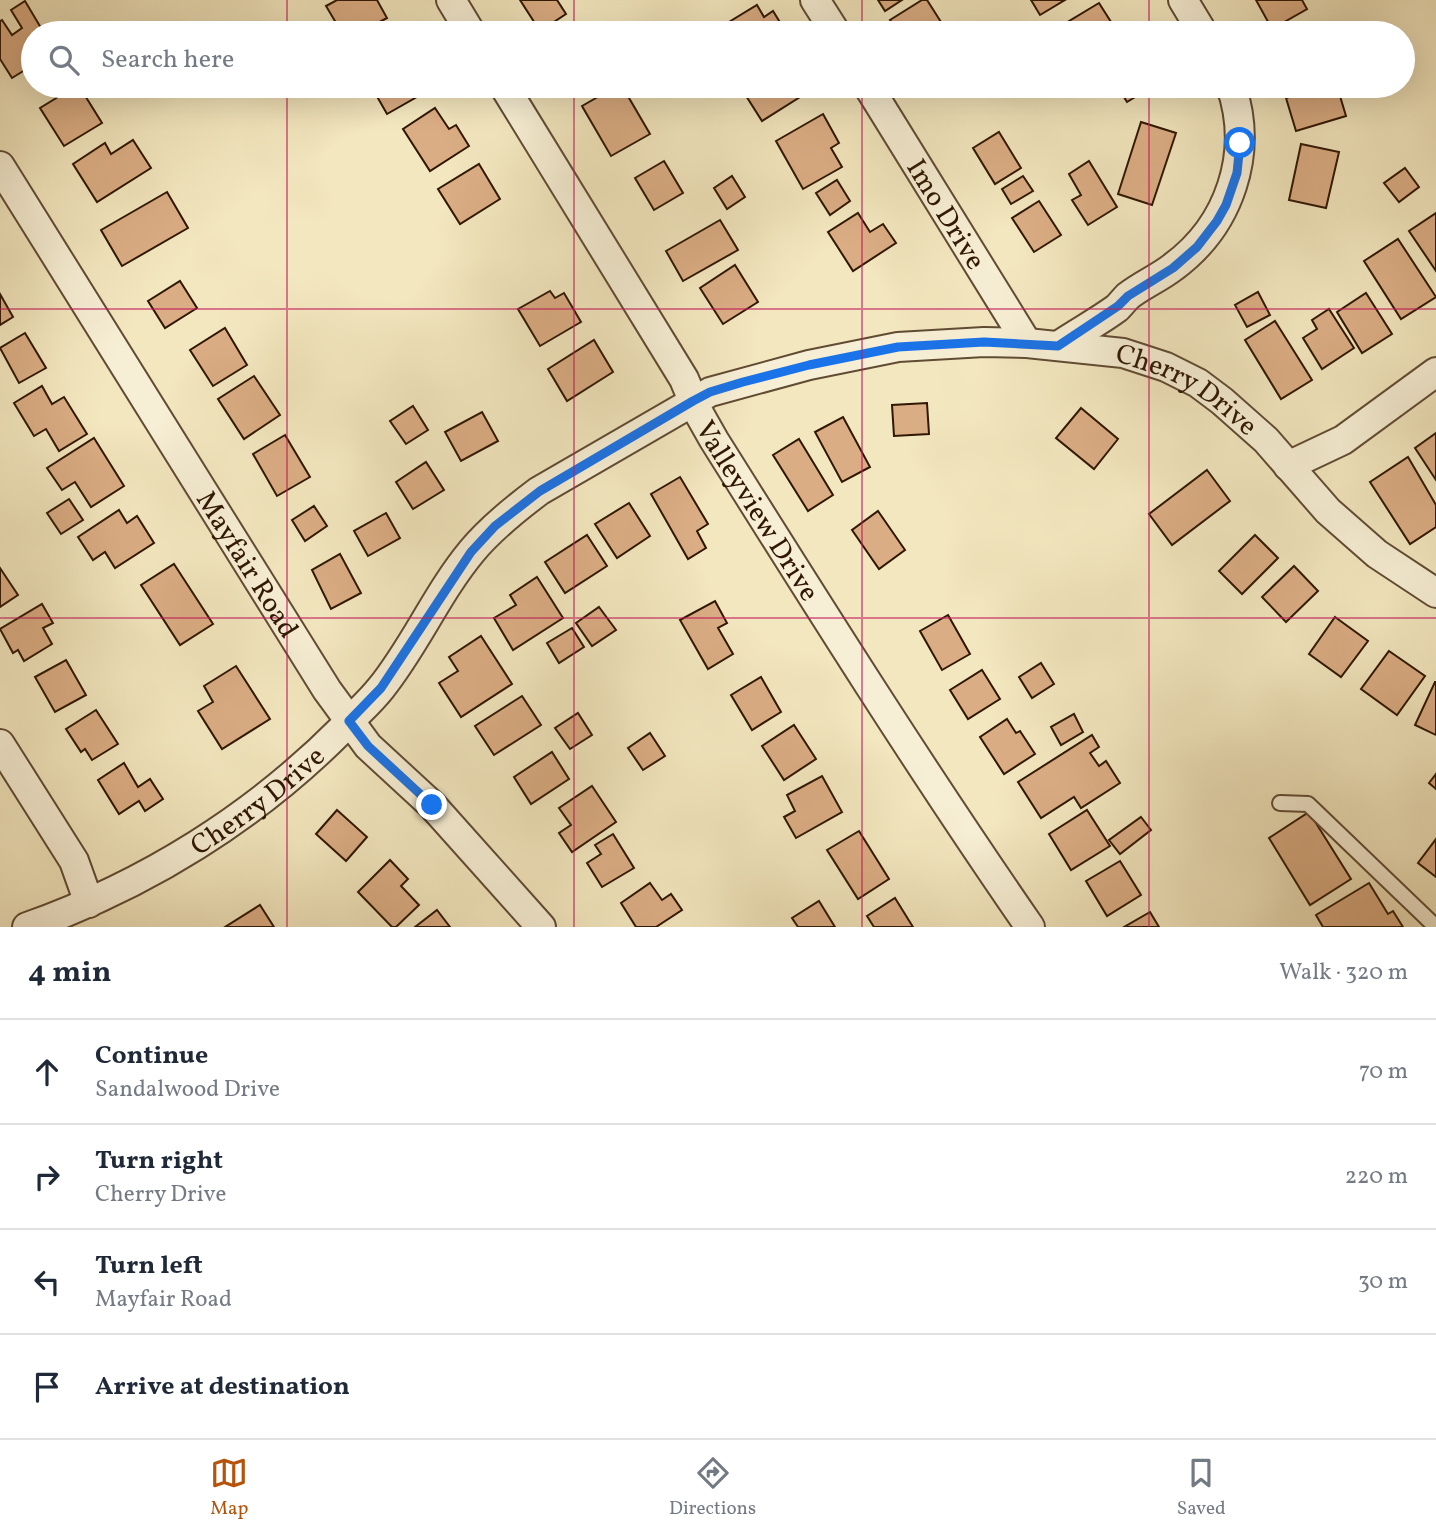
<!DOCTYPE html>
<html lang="en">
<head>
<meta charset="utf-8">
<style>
  body { margin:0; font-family:Vollkorn,serif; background:#f6f6f7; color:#1f2937 }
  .stop { position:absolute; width:21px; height:21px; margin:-16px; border:5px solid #1a73e8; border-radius:50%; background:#fff }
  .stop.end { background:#1a73e8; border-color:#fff; box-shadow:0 2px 7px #0008 }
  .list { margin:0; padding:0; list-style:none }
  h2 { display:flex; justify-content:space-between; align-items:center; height:91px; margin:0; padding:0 28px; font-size:30px }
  h2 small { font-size:23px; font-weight:400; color:#747a83 }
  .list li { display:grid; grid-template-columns:46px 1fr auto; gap:21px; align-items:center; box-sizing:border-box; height:105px; padding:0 28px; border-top:2px solid #e0e1e3 }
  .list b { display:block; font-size:26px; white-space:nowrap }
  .list p { margin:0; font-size:23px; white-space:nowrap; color:#747a83 }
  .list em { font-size:23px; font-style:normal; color:#747a83 }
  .icon { flex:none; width:38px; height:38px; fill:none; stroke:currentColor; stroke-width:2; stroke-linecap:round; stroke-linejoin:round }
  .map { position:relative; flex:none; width:1436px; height:927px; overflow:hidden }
  .search { position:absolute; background:#fff; box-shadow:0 7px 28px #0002; left:21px; right:21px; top:21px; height:77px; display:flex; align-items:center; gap:18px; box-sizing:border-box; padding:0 24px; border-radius:38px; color:#747a83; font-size:26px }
  .sheet { height:511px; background:#fff }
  nav { display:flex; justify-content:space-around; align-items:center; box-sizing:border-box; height:98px; border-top:2px solid #e0e1e3; background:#fff; font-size:19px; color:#747a83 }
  nav a { display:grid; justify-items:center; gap:4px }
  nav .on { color:#b45309 }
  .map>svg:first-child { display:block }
  .building { fill:#dbad84; stroke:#2f1704; stroke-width:2 }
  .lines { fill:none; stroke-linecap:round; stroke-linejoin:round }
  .service-casing { stroke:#604b33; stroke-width:18 }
  .minor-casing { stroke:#604b33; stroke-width:32 }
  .service { stroke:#f7efd5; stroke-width:14 }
  .minor { stroke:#f7efd5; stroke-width:28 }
  .route { stroke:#1a73e8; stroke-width:9 }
  .grid { fill:none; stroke:#c2185b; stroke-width:2; stroke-opacity:0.55 }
  .labels { text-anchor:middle; stroke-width:5; stroke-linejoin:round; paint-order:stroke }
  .street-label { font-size:28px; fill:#2f1704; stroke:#f7efd5 }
</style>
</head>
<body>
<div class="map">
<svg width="1436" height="927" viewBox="0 0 1436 927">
  <rect width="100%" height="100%" fill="#f3e7bf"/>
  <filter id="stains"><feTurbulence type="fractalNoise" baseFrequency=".00286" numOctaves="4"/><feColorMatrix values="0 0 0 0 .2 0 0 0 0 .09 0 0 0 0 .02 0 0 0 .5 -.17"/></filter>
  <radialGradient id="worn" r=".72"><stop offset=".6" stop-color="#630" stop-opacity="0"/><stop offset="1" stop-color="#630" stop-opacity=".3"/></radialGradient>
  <!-- building -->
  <g class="building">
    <polygon points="337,0 377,0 387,18 359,33 342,33 326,6"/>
    <polygon points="520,0 557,0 566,14 540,31"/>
    <polygon points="878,0 902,0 885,11"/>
    <polygon points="922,0 927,0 948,33 899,33 890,20"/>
    <polygon points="1031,0 1065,0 1040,15"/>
    <polygon points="1256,0 1302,0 1307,9 1272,29"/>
    <polygon points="25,1 44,33 33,33 33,65 12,78 0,59 0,21 2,20 12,35 22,28 11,10"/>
    <polygon points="1099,3 1118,33 1058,33 1056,29"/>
    <polygon points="757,5 764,17 773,11 784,29 777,33 729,33 724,25"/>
    <polygon points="76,86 79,86 102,123 64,146 40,108"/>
    <polygon points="371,86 427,86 429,90 387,114"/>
    <polygon points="572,86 590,86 577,94"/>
    <polygon points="617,86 622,86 650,134 611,156 582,106"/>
    <polygon points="751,86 804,86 808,92 762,121 743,91"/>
    <polygon points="1117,86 1153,86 1127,102"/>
    <polygon points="1326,86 1337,86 1346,116 1296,131 1286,98"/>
    <polygon points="435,108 449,129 456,125 469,146 430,171 403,129"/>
    <polygon points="823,114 839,143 831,148 842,167 803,189 776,141"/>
    <polygon points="1141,122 1176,133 1152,205 1118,194"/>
    <polygon points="999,132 1021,168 995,184 973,148"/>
    <polygon points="133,140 151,168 97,202 73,164 105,143 111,154"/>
    <polygon points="1301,144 1339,152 1326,208 1289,200"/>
    <polygon points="664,161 683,193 654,210 635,178"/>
    <polygon points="1089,161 1117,207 1088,225 1072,200 1081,195 1069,174"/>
    <polygon points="479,164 500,199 460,224 438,189"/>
    <polygon points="1405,168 1419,187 1399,202 1384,183"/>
    <polygon points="732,176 745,197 727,209 714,188"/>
    <polygon points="1023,176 1033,191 1011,204 1002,189"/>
    <polygon points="837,180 850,201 830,215 816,193"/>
    <polygon points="167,192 188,228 122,266 101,230"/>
    <polygon points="1039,201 1061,235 1034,252 1012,218"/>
    <polygon points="858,213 870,232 883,224 896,243 853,271 828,232"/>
    <polygon points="1436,213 1436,271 1409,231"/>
    <polygon points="720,220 738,250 683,281 666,251"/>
    <polygon points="1398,239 1436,297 1401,319 1364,261"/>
    <polygon points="735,265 758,302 723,324 700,288"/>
    <polygon points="180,281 197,308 165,328 148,301"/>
    <polygon points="550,291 555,298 564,293 581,322 540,346 518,309"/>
    <polygon points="1258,292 1270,315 1247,327 1235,305"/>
    <polygon points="1366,293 1392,334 1362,353 1337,312"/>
    <polygon points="0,294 13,317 0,325"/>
    <polygon points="1329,309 1354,348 1322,369 1303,338 1317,329 1312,320"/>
    <polygon points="1275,321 1312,380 1281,399 1245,340"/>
    <polygon points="225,328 247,365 213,386 190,350"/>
    <polygon points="25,333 46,368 19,383 0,348"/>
    <polygon points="594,340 613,372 567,401 548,369"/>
    <polygon points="254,376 280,415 244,439 218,399"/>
    <polygon points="42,386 52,404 64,397 87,434 59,451 46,429 34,436 14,403"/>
    <polygon points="927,403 929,434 894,436 892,405"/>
    <polygon points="413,406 428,430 406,444 390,421"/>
    <polygon points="1081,408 1118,439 1094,469 1056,438"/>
    <polygon points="482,412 498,441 461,461 445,432"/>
    <polygon points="843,417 870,467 842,482 815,432"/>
    <polygon points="1436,433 1436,480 1415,448"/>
    <polygon points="285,435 310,477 277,496 253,454"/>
    <polygon points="94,438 124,486 91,507 75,482 62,490 47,468"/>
    <polygon points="799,439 833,495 808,511 773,455"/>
    <polygon points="1408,457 1436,505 1436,527 1410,544 1370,482"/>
    <polygon points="426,462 444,490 413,509 396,482"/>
    <polygon points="1207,470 1230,501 1172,545 1149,514"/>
    <polygon points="680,477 708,524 697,531 706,548 688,559 651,494"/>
    <polygon points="69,499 83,520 61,534 47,513"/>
    <polygon points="629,503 650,536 617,558 595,524"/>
    <polygon points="314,506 327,526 305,541 292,520"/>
    <polygon points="119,510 127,523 137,516 154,543 115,568 105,552 93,560 78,537"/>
    <polygon points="878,511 905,550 879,569 852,530"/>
    <polygon points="386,513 400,538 368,556 354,531"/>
    <polygon points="587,535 607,566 565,593 545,562"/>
    <polygon points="1255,535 1278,558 1242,594 1219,571"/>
    <polygon points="340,554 361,593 331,609 312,570"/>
    <polygon points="174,564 213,624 180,645 141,585"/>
    <polygon points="1294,566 1318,591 1286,622 1262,597"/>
    <polygon points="0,568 18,595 0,607"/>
    <polygon points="537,577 563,618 513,650 494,618 516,605 510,595"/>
    <polygon points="715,601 727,623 718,628 733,654 708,669 680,620"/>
    <polygon points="42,604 53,623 43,628 52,644 24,661 18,650 13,653 0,629"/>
    <polygon points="599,607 616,630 592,646 576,623"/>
    <polygon points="948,615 970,654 942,670 920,631"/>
    <polygon points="1335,617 1368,641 1341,677 1309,654"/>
    <polygon points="572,628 584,647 559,663 547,643"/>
    <polygon points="481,636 512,684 461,717 439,683 458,671 449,657"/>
    <polygon points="1389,651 1425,676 1397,715 1361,689"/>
    <polygon points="66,660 86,695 55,712 35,677"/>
    <polygon points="1041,663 1054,684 1032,698 1019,677"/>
    <polygon points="236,666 270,719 222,749 198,711 213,702 204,686"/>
    <polygon points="982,670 1000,699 968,719 950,690"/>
    <polygon points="761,677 781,712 752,730 731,695"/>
    <polygon points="1435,682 1436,682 1436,735 1415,725"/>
    <polygon points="522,696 541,725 494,755 475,726"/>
    <polygon points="96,710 118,744 92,760 85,749 81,752 66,729"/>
    <polygon points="578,713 592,735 570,749 555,728"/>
    <polygon points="1074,714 1083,732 1061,745 1051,727"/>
    <polygon points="1007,719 1016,733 1020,731 1035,754 1004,774 980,737"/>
    <polygon points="794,725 816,759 784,780 762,746"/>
    <polygon points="650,733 665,756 643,770 628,748"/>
    <polygon points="1092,735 1099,747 1090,753 1099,766 1106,761 1120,783 1081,808 1074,797 1041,818 1018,782"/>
    <polygon points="552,752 569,779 531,804 514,777"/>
    <polygon points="124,763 138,787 150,779 163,799 145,811 139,801 119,814 98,780"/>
    <polygon points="1436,774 1436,789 1429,783"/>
    <polygon points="822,776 842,812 796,838 784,817 795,811 787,795"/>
    <polygon points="592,786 616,822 572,852 559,833 571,825 559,808"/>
    <polygon points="337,810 367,837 346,861 316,834"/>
    <polygon points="1087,810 1110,846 1071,870 1049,834"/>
    <polygon points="1309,812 1351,879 1310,905 1269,838"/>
    <polygon points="1141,817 1151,830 1120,854 1109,840"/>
    <polygon points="859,831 889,879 858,899 827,850"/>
    <polygon points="613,834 634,868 602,887 587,863 601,854 595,845"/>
    <polygon points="1436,839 1436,877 1418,863"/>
    <polygon points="390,860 408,879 401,886 419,905 396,927 392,927 358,892"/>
    <polygon points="1120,861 1141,895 1107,916 1086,881"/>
    <polygon points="650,883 662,900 671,894 682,910 656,927 636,927 621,903"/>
    <polygon points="1369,883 1388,914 1393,911 1403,927 1323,927 1316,915"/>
    <polygon points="895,898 913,927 874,927 867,916"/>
    <polygon points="819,901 835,927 798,927 792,918"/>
    <polygon points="260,905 274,927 225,927"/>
    <polygon points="437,910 450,927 415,927"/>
    <polygon points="1150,912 1159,927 1124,927"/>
  </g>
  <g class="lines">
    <!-- service casing -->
    <g class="service-casing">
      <polyline id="service" points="1280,803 1308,804 1436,927"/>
    </g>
    <!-- minor casing -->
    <g class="minor-casing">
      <g id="minor">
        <polyline points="451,0 471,33"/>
        <polyline points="815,0 836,33"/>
        <polyline points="1183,0 1203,33"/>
        <path id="s1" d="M504 86 684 379 697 410 714 440C817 604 920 768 1030 927"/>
        <path id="s2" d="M868 86 1027 343"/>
        <path id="s3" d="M0 166 327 690 368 746 432 805 541 927"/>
        <path d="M1058 346C1077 333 1098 322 1117 308 1121 304 1124 300 1128 296 1142 285 1159 278 1173 267 1230 225 1254 153 1231 86"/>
        <polyline points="1288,466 1343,440 1436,372"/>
        <polyline points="0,744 74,861 89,903"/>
        <path id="s4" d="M27 927C146 885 255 817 344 727 356 714 370 702 381 688 415 646 437 593 472 551 491 528 515 509 539 491L710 392 809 365 898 347 984 342 1027 343 1123 353 1166 367 1198 383 1222 401 1266 440 1328 511 1377 554 1436 593"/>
      </g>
    </g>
    <!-- service -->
    <use href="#service" class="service"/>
    <!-- minor -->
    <use href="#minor" class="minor"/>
  </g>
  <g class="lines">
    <!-- route -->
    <polyline class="route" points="432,805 368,746 349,721 381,688 471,552 495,526 540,491 693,401 710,392 743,382 809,365 898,347 984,342 1058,346 1118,306 1128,296 1173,268 1197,247 1217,221 1226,205 1237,173 1240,143"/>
  </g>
  <!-- grid -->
  <path class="grid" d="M287 0V33M574 0V33M862 0V33M1149 0V33M287 86V927M574 86V927M862 86V927M1149 86V927M0 309H1436M0 618H1436"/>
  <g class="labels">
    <!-- street labels -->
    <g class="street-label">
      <text dy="10" stroke="none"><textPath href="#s2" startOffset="150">Imo Drive</textPath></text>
      <text dy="10" stroke="none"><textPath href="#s4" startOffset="1377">Cherry Drive</textPath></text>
      <text dy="10" stroke="none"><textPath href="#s1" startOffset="495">Valleyview Drive</textPath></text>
      <text dy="10" stroke="none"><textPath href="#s3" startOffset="469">Mayfair Road</textPath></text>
      <text dy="10" stroke="none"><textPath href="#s4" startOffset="264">Cherry Drive</textPath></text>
    </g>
  </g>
  <rect width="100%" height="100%" filter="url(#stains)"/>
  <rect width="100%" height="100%" fill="url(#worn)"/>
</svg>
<div class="stop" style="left:1240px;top:143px"></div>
<div class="stop end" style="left:432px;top:805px"></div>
<div class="search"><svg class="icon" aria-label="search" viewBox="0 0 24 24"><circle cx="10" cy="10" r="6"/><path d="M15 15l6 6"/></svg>Search here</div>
</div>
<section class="sheet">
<h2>4 min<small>Walk · 320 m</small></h2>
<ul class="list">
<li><svg class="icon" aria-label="ahead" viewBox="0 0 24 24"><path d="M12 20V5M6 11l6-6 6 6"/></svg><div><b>Continue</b><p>Sandalwood Drive</p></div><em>70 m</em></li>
<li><svg class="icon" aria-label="right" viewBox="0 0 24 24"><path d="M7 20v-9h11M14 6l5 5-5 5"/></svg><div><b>Turn right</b><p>Cherry Drive</p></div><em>220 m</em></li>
<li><svg class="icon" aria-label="left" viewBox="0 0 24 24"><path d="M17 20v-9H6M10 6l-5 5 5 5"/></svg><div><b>Turn left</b><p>Mayfair Road</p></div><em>30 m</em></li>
<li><svg class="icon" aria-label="arrive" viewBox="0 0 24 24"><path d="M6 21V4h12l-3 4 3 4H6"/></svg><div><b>Arrive at destination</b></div></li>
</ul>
</section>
<nav>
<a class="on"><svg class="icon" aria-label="map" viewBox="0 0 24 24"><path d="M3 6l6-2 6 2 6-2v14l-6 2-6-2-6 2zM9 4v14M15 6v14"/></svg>Map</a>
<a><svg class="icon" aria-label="directions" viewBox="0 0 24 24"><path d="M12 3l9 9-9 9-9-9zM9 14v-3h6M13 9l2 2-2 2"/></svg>Directions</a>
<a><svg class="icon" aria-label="saved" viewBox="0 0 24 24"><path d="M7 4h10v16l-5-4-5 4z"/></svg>Saved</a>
</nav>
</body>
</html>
